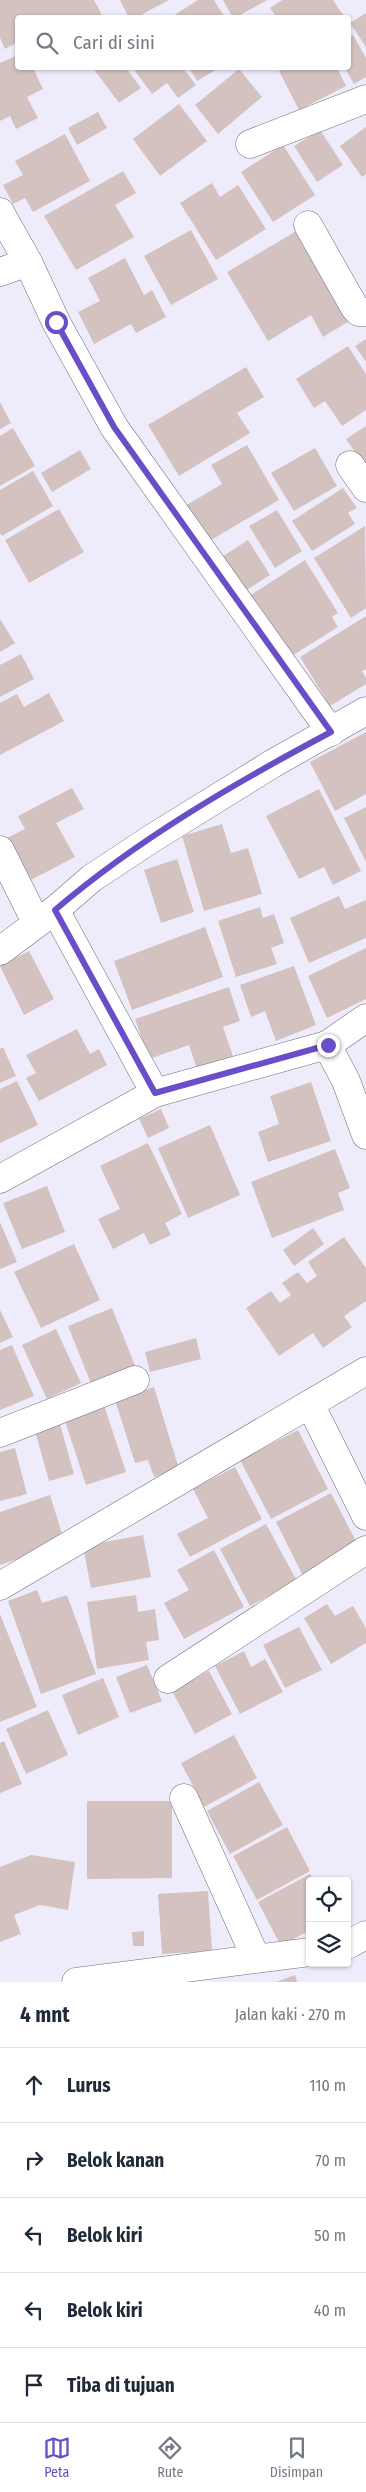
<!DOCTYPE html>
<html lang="id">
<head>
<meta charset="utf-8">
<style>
  body { margin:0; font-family:"Fira Sans Condensed",sans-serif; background:#f2f2f3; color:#1f2937 }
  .controls { position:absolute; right:15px; bottom:15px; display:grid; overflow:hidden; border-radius:5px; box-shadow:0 1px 4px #0004 }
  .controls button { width:45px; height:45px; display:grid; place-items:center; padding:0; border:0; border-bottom:1px solid #e0e1e3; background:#fff; color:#1f2937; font:25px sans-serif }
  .stop { position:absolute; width:15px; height:15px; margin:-11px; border:4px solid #6a4ec8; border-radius:50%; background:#fff }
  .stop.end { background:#6a4ec8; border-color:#fff; box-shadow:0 1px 5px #0008 }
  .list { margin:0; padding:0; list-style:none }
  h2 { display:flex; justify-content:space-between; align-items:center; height:65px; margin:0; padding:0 20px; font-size:21px }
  h2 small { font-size:16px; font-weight:400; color:#747a83 }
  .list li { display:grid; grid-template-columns:32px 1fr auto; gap:15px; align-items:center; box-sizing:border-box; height:75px; padding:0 20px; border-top:1px solid #e0e1e3 }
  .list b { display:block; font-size:19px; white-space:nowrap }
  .list em { font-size:16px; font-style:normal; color:#747a83 }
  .icon { flex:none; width:28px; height:28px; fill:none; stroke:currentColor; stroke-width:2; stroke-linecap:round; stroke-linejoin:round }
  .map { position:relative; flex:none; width:366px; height:1982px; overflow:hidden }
  .search { position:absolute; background:#fff; box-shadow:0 1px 4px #0004; left:15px; right:15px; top:15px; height:55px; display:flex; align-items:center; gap:12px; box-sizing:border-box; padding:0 18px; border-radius:5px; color:#747a83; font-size:19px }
  .sheet { height:440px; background:#fff }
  nav { display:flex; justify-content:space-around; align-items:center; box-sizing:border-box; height:70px; border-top:1px solid #e0e1e3; background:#fff; font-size:14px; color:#747a83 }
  nav a { display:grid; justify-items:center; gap:2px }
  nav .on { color:#6a4ec8 }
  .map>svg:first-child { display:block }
  .building { fill:#d4c2c1 }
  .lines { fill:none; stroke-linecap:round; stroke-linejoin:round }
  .minor-casing { stroke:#6f6e7b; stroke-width:29 }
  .minor { stroke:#fff; stroke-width:28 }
  .route { stroke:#6a4ec8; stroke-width:6 }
</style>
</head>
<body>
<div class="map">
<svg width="366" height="1982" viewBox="0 0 366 1982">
  <rect width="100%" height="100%" fill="#eeecfb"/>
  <!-- building -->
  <g class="building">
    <polygon points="0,0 94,0 103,17 18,18 18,42 5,49 0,38"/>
    <polygon points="120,0 169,0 135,18 129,18"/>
    <polygon points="198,0 214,0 225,18 170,18"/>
    <polygon points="223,0 267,0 235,18 233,18"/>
    <polygon points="282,0 333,0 343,15 339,18 277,18 270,8"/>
    <polygon points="366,13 366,47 350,23"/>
    <polygon points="353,35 366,58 366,77 354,84 345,68 348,68 348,38"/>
    <polygon points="18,55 18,68 33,68 43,89 27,97 38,118 16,129 10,116 0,121 0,63"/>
    <polygon points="93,68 126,68 141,88 119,103"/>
    <polygon points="133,68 183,68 196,85 178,98 167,83 152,94"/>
    <polygon points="189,68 219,68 197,81"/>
    <polygon points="286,68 337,68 346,86 299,110 279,71"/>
    <polygon points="239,69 262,97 218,134 195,105"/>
    <polygon points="179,104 207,141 160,176 133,139"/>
    <polygon points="98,112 107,128 77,145 68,128"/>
    <polygon points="366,127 366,174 362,177 340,146"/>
    <polygon points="320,130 343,165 317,182 294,146"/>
    <polygon points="65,134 90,181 33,212 25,198 13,204 3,185 23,175 15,161"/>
    <polygon points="283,145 315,195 273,222 241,172"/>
    <polygon points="123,171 136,193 115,205 134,237 76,270 44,216"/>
    <polygon points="212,183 220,197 238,185 266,229 216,260 180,203"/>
    <polygon points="300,229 353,319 323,337 311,315 268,341 227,272"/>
    <polygon points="191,230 218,279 171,305 144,256"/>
    <polygon points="125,258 144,295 152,290 166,317 136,333 131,324 94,344 78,312 100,301 88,278"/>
    <polygon points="366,339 366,362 355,346"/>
    <polygon points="348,346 366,374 366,410 342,426 325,401 314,408 296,379"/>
    <polygon points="246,367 264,397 237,413 250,433 179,476 148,425"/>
    <polygon points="0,402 11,423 0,429"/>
    <polygon points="366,426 366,469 346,439"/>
    <polygon points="13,428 35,466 0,486 0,436"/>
    <polygon points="247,445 279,500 206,543 185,506 222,484 211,465"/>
    <polygon points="315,448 337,486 294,511 271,473"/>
    <polygon points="80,450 91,469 52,492 41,473"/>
    <polygon points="33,471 53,506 2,536 0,533 0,490"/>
    <polygon points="343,488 357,508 348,513 355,524 312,551 292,521"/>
    <polygon points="59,509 84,552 29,583 5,540"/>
    <polygon points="277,510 302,551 275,568 249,526"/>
    <polygon points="365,526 366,608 351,618 314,558"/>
    <polygon points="248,540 270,575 242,593 220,558"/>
    <polygon points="305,560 338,613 332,617 338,627 290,657 251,595"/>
    <polygon points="366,616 366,669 362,671 366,678 366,684 330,706 300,657"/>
    <polygon points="0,619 15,643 0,652"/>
    <polygon points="21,654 34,679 0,697 0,665"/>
    <polygon points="49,693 64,721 0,755 0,703 17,694 24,707"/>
    <polygon points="366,732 366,794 335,811 310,762"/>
    <polygon points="72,788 84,809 56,823 75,857 27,882 5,839 25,829 18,816"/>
    <polygon points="319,789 361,871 333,885 324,867 299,879 266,816"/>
    <polygon points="366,807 366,862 344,818"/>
    <polygon points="222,824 231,853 248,848 262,894 204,911 182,836"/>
    <polygon points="177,859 194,912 161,923 144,870"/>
    <polygon points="339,896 345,909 366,900 366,938 309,963 290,918"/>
    <polygon points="260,907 263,918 274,914 284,943 271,948 277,964 236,977 218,921"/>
    <polygon points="205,927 223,977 132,1010 114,961"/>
    <polygon points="366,948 366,999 327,1018 308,976"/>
    <polygon points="29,951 54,999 24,1015 0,966"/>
    <polygon points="294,966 316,1025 276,1041 265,1011 251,1017 240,985"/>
    <polygon points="229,987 240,1021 223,1027 233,1056 197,1069 189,1045 149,1059 135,1019"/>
    <polygon points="77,1029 90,1054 99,1049 107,1065 39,1101 26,1078 36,1073 26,1055"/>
    <polygon points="3,1047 16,1076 0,1083 0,1049"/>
    <polygon points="17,1081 38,1125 0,1143 0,1089"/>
    <polygon points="311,1082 331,1141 268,1162 258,1132 279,1124 270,1096"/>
    <polygon points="161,1109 169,1128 148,1138 139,1119"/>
    <polygon points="210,1125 240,1195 188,1218 158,1148"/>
    <polygon points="148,1143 182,1214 165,1223 171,1235 150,1245 144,1233 113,1249 98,1219 120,1209 100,1166"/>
    <polygon points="335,1149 350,1188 338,1193 344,1210 272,1238 251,1182"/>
    <polygon points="47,1186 65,1232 22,1249 3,1203"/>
    <polygon points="0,1222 17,1262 0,1269"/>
    <polygon points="313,1228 324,1244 294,1266 283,1250"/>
    <polygon points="344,1237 366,1268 366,1301 344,1316 352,1327 323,1348 313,1333 279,1356 246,1308 271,1291 280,1303 291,1295 282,1283 298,1272 307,1283 317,1276 308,1262"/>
    <polygon points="74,1244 100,1300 41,1328 14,1272"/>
    <polygon points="112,1308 136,1368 92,1386 68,1326"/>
    <polygon points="0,1310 13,1337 0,1343"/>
    <polygon points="56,1329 81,1383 47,1399 22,1345"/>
    <polygon points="196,1338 201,1359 150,1372 145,1352"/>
    <polygon points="12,1345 34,1396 0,1410 0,1350"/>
    <polygon points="154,1387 179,1469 154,1477 148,1460 135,1463 115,1400"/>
    <polygon points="102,1399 126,1472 86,1485 62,1412"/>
    <polygon points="60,1424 74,1474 49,1481 35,1431"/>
    <polygon points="298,1430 328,1489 271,1519 240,1460"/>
    <polygon points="15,1448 27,1494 0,1501 0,1452"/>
    <polygon points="235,1467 262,1519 190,1557 177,1534 208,1518 193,1489"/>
    <polygon points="331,1493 359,1547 303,1576 276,1522"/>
    <polygon points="50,1495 65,1543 0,1565 0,1512"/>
    <polygon points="266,1524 297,1581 250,1606 220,1549"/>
    <polygon points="143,1535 151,1577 91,1588 83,1546"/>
    <polygon points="214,1550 244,1607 184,1639 164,1603 189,1590 177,1570"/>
    <polygon points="37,1590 42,1603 67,1595 96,1674 41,1694 8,1601"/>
    <polygon points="136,1595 138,1612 155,1609 159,1640 146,1642 149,1660 97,1669 87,1602"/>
    <polygon points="327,1604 335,1616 353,1606 366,1628 366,1643 331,1664 304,1618"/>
    <polygon points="0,1614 37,1707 0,1722"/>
    <polygon points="299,1627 322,1670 285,1688 263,1645"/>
    <polygon points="244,1651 251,1667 265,1659 283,1692 240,1714 215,1666"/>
    <polygon points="147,1665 162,1701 130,1713 116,1677"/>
    <polygon points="209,1671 232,1714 195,1734 172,1691"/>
    <polygon points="103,1678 119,1717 78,1735 62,1695"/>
    <polygon points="48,1710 68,1755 26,1774 6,1729"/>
    <polygon points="234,1735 257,1778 204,1807 181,1763"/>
    <polygon points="4,1741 22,1784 0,1793 0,1743"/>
    <polygon points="259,1782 283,1825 230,1854 207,1811"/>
    <polygon points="87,1801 172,1801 172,1878 87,1879"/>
    <polygon points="287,1827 310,1871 257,1900 233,1856"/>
    <polygon points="31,1855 75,1862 68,1910 40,1905 14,1915 21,1934 0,1942 0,1867"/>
    <polygon points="310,1874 314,1881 310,1881 310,1930 281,1946 258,1902"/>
    <polygon points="208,1891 212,1951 162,1954 158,1894"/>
    <polygon points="144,1931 144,1946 133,1946 132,1932"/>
    <polygon points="295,1975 297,1982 276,1982"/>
  </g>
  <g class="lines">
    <!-- minor casing -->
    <g class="minor-casing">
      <g id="minor">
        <polyline points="250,144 366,99"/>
        <polyline points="0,212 28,262 56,322 114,427 331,732"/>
        <polyline points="308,225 355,308 359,312 366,312"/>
        <polyline points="0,272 28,262"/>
        <polyline points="350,465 366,488"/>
        <polyline points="0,850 36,922"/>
        <polyline points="55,910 155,1093"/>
        <polyline points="0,951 55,910 92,878 151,839 272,764 366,711"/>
        <polyline points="327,1045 366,1018"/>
        <polyline points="0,1179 155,1093 327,1045 346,1081 366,1135"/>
        <polyline points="310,1404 366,1516"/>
        <polyline points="0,1433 135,1380"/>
        <polyline points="0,1586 366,1371"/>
        <polyline points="168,1679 366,1550"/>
        <polyline points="184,1798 256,1958"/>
        <polyline points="347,1945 366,1935"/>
        <polyline points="76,1982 310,1952"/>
      </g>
    </g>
    <!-- minor -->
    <use href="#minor" class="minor"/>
  </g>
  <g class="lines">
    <!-- route -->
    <path class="route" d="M56 322 114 427 331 732C235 783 138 839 55 910L155 1093 328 1045"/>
  </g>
</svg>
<div class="controls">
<button><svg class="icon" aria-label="locate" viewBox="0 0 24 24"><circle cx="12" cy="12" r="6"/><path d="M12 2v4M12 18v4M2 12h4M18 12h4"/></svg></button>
<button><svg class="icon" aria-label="layers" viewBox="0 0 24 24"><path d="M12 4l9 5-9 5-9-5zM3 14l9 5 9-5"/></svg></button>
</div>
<div class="stop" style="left:56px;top:322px"></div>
<div class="stop end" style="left:328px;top:1045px"></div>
<div class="search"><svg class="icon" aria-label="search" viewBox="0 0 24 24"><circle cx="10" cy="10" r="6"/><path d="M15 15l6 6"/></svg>Cari di sini</div>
</div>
<section class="sheet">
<h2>4 mnt<small>Jalan kaki · 270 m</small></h2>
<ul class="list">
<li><svg class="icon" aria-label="ahead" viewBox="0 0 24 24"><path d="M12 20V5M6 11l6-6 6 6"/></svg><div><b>Lurus</b></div><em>110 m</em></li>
<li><svg class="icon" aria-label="right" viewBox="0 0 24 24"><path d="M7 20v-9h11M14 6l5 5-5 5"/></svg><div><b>Belok kanan</b></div><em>70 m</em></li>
<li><svg class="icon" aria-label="left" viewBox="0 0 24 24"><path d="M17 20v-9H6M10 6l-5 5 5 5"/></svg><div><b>Belok kiri</b></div><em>50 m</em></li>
<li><svg class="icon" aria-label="left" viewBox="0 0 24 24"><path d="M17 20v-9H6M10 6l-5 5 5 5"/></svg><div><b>Belok kiri</b></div><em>40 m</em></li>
<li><svg class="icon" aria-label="arrive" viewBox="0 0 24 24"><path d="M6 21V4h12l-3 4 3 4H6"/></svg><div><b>Tiba di tujuan</b></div></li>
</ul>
</section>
<nav>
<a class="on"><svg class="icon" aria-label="map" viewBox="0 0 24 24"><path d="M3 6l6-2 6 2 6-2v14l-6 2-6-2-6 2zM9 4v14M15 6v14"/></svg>Peta</a>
<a><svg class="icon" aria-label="directions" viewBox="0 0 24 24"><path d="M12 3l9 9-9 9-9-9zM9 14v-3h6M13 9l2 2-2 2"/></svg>Rute</a>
<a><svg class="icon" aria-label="saved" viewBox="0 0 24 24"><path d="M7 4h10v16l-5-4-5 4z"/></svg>Disimpan</a>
</nav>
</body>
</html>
